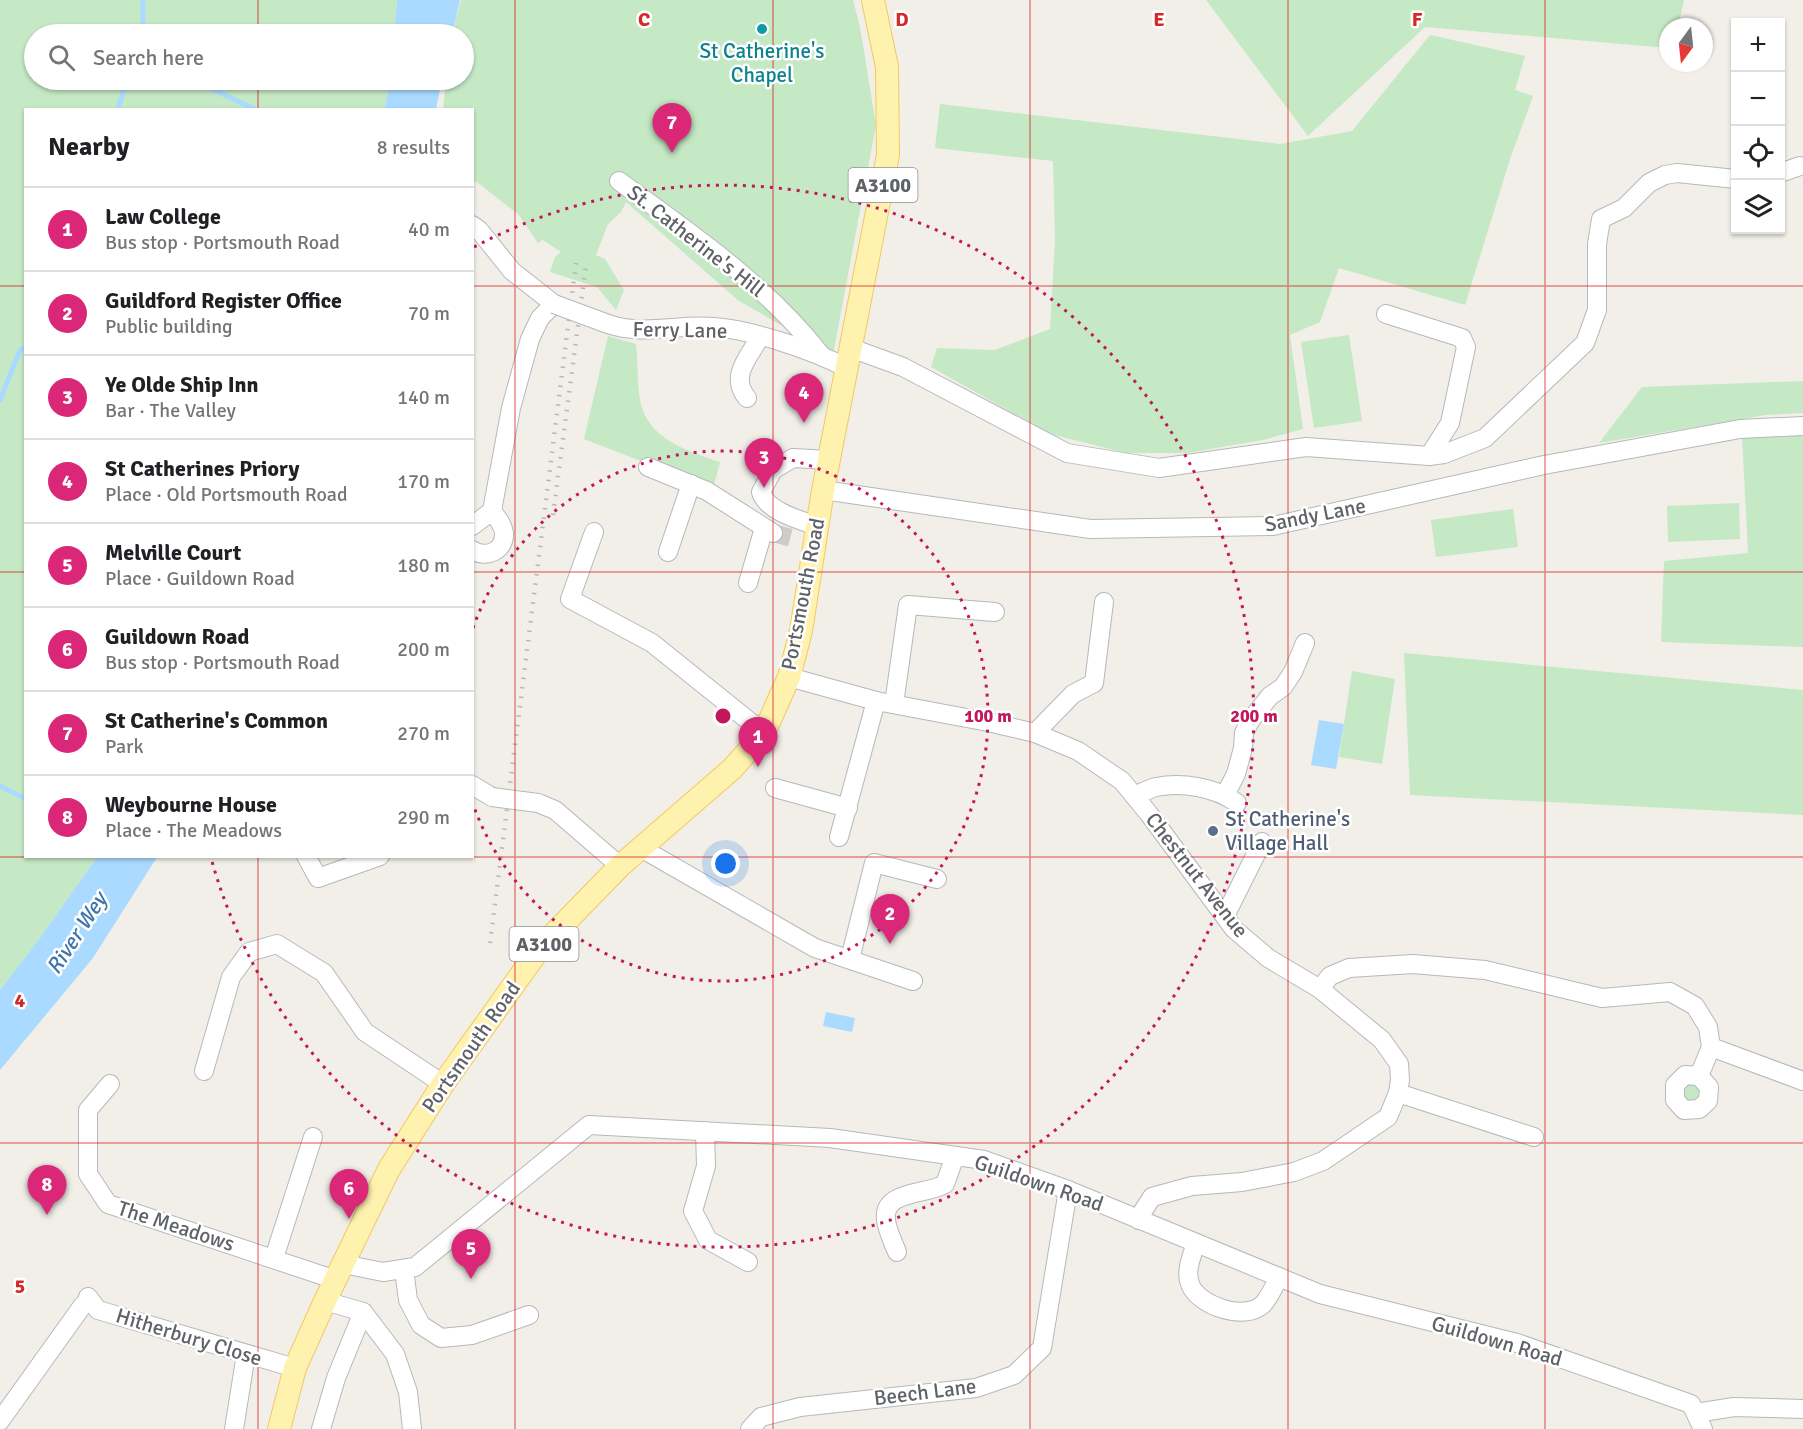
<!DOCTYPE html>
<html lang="en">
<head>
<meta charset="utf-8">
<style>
  body { margin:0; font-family:Signika,sans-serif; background:#f6f6f6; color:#202124 }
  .controls { position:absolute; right:18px; top:18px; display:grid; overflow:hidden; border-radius:0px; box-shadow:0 2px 4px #0004 }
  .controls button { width:54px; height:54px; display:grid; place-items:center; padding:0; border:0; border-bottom:2px solid #e0e0e0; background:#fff; color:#202124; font:30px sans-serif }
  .compass { position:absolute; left:1659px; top:18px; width:54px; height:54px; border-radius:50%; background:#fff; box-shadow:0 2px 4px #0004; rotate:195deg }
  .you { position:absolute; left:726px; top:864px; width:21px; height:21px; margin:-15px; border:4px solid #fff; border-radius:50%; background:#1a73e8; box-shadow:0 0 0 9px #1a73e833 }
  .badge { display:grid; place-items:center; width:39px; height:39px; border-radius:50%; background:#db2777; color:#fff; font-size:20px; font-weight:700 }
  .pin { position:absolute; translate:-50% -50px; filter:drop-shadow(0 2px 3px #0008) }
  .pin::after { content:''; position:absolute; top:32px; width:21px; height:18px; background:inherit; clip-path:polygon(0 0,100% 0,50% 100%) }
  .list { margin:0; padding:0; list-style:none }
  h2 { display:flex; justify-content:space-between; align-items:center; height:78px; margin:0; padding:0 24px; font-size:26px }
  h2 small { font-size:20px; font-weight:400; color:#757577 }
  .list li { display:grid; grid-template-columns:39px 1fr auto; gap:18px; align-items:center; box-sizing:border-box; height:84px; padding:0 24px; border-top:2px solid #e0e0e0 }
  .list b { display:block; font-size:22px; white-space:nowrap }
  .list p { margin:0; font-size:20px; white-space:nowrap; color:#757577 }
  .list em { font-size:20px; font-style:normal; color:#757577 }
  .icon { flex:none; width:33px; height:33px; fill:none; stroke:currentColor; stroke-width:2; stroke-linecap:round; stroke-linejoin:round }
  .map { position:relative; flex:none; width:1803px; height:1429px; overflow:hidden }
  .search { position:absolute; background:#fff; box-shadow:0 2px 4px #0004; left:24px; top:24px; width:450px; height:66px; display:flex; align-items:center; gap:15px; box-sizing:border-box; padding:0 21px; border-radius:33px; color:#757577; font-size:22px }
  .panel { position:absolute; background:#fff; box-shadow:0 2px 4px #0004; left:24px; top:108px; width:450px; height:750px; border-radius:0px }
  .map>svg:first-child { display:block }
  .green { fill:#c5e8c5 }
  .water { fill:#aadaff }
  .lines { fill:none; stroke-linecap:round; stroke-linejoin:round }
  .stream { stroke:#aadaff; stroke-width:5 }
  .minor-tunnel { stroke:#ccccc8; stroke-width:18; stroke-dasharray:18 9; stroke-linecap:butt }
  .minor-casing { stroke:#b5b8bc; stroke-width:20 }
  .major-casing { stroke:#f2c960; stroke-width:24 }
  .minor { stroke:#fff; stroke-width:18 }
  .major { stroke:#fff2af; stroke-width:22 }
  .rail { stroke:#b6b7b8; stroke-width:4.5; stroke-dasharray:1.5 8; stroke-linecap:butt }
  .minor-bridge-casing { stroke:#b5b8bc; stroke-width:20; stroke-linecap:butt }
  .minor-bridge { stroke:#fff; stroke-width:18 }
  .grid { fill:none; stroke:#d62828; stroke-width:1.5; stroke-opacity:0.55 }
  .ring { fill:none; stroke:#c2185b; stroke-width:3; stroke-dasharray:3 6 }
  .culture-dot { fill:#0f9aa8; stroke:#fff; stroke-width:2 }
  .service-dot { fill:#5c6f8a; stroke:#fff; stroke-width:2 }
  .labels { text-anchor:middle; stroke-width:5; stroke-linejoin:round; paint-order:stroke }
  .shield { fill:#fff; stroke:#8f9295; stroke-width:1.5 }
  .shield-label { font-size:20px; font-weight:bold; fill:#5f6368 }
  .culture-label { font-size:21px; fill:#0d838f; stroke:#fff }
  .street-label { font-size:21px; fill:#5f6368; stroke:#fff }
  .service-label { font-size:21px; fill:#4e5e75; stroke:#fff; text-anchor:start }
  .water-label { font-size:22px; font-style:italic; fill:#4174aa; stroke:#fff }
  .grid-label { font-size:20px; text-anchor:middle; font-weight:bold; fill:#d62828; stroke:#fff; stroke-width:5; stroke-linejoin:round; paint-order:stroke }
  .centre { fill:#c2185b; stroke:#fff; stroke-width:3 }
  .ring-label { font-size:18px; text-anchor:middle; font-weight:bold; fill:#c2185b; stroke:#fff; stroke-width:5; stroke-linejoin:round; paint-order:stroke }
</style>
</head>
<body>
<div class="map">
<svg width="1803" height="1429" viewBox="0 0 1803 1429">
  <rect width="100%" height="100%" fill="#f1efe8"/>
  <!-- green -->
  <g class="green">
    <polygon points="0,0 397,0 394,34 34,34 34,80 391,80 384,109 26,110 26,856 97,857 40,938 0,990"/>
    <polygon points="461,0 853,0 860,27 876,125 833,355 739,301 626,202 621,212 608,224 596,255 605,259 624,290 616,310 597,287 550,272 555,257 561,252 543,240 538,243 519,215 477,182 473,182 472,110 443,110 446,80 464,80 464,34 452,34"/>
    <polygon points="1206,0 1684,0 1678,27 1668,27 1668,48 1425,27 1308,136"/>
    <polygon points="1430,35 1525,56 1515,90 1533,96 1510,159 1465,305 1339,268 1320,322 1290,335 1303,429 1263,440 1187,453 1126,453 1050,434 931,367 937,348 995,350 1050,329 1055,240 1053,161 935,148 940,104 1280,144 1352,131"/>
    <polygon points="1349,335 1362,421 1314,428 1301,342"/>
    <path d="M608 336 636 344C638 362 637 382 640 400 647 439 687 451 720 462L713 489 584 439Z"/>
    <polygon points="1803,381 1803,413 1766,415 1599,443 1642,387"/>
    <polygon points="1742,436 1803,436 1803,647 1661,642 1664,561 1748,553"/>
    <polygon points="1739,503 1740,539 1668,542 1667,506"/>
    <polygon points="1513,509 1518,547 1436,557 1431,520"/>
    <polygon points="1404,653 1803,690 1803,815 1410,795"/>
    <polygon points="1352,671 1395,679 1382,764 1339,757"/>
    <polygon points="1688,1083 1694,1083 1701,1090 1699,1100 1689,1102 1684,1099 1682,1090"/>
  </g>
  <!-- water -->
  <g class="water">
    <polygon points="397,0 460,0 452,34 394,34"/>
    <polygon points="391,80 442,80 436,109 384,109"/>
    <polygon points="1319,720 1344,724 1336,769 1311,765"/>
    <polygon points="97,857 157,857 93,958 0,1070 0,990 40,938"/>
    <polygon points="826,1012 855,1018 852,1032 823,1026"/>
  </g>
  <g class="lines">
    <!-- stream -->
    <g class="stream">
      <polyline points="140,34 143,23 143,0"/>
      <polyline points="194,80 256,110"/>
      <polyline points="118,110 126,80"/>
      <polyline points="0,400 20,350 26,347"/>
      <polyline points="0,786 26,799"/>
    </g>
    <!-- minor-tunnel -->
    <polyline class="minor-tunnel" points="773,533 799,540"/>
    <!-- minor casing -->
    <g class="minor-casing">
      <g id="minor">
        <polyline points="1780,173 1800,166"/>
        <path d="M619 181C691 234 766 284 821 355"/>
        <polyline points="472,225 479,230 512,271 554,304 540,318 530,339 511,408 492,511 472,526"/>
        <polyline points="1386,314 1462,338 1466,347 1450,423 1429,456"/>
        <path d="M608 324C643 336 678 324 714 327 753 330 812 350 847 368"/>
        <polyline points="851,348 903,367 1067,453 1159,468 1306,447 1429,456 1444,454 1485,438 1585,343 1597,310 1597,244 1601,219 1624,208 1649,183 1665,175 1677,173 1736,179"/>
        <path d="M747 398C729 376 749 357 760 337"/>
        <polyline points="648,467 707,491 773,533"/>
        <polyline points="823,490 1090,529 1273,526 1544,465 1740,429 1803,426"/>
        <path d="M817 526C800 520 766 511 761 492L773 470 793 458 829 460"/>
        <polyline points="594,532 570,599 652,643 764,733"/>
        <path d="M472 550C486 559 505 551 504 533 503 524 497 518 492 511"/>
        <polyline points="668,552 691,484"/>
        <polyline points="748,583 764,528"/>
        <polyline points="789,677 876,701 988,722 1035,733 1078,751 1122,781 1149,814 1234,929 1268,958 1320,989 1382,1040 1399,1064 1400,1080 1398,1093 1388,1117 1323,1161 1294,1172 1242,1182 1192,1186 1152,1197 1143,1211 1139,1220"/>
        <polyline points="894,704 908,605 995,612"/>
        <polyline points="1035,733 1073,694 1094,683 1104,602"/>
        <polyline points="472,785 492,797"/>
        <polyline points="775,788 848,808"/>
        <polyline points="1225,795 1236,774 1243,748 1244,733 1250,721 1270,696 1283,687 1293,672 1305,643"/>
        <path d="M1134 796C1141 793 1149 789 1156 787 1182 782 1215 787 1237 803"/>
        <polyline points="538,803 555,810 620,866"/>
        <polyline points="839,837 876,701"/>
        <polyline points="641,848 815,948 913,981"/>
        <polyline points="306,856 318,878 380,856"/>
        <polyline points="1225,916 1262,842"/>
        <polyline points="850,959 874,863 937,879"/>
        <polyline points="1320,989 1330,976 1349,968 1413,964 1485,970 1602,998 1670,992 1695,1006 1708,1027 1711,1047 1699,1076 1685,1075 1675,1085 1675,1100 1684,1110 1699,1109 1708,1101 1709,1087 1699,1076"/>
        <polyline points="1711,1047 1803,1081"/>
        <polyline points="204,1071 231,977 249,952 277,944 324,973 365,1032 443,1084"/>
        <polyline points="110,1084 88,1110 88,1174 108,1204 336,1280"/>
        <polyline points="1398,1093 1534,1137"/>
        <polyline points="705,1131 706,1166 693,1211 708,1240 748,1262"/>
        <path d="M1196 1243C1192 1256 1185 1270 1190 1284 1198 1306 1244 1321 1262 1305 1269 1299 1274 1286 1279 1277"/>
        <path d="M897 1252C893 1242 887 1230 886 1220 882 1190 927 1195 945 1184L955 1156"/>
        <polyline points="274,1258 313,1137"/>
        <polyline points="343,1264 383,1272 415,1267 589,1125 830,1138 984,1160 1068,1190 1320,1294 1517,1343 1691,1404 1703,1429"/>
        <polyline points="404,1269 408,1300 421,1325 441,1338 472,1335 529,1315"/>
        <polyline points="88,1297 98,1310 295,1368"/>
        <polyline points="325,1301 363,1312 395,1354 408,1392 412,1429"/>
        <polyline points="1696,1413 1734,1407 1803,1409"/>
        <polyline points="0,1421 83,1305"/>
        <polyline points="234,1429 246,1354"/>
        <polyline points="321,1429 336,1378 363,1312"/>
        <polyline points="750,1429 761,1417 800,1407 976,1388 1014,1375 1042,1348 1068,1190"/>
      </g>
    </g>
    <!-- major casing -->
    <g class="major-casing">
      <polyline id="major" points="279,1429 295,1368 325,1301 389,1169 443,1084 540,948 620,866 732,769 764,733 789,677 801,631 823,490 888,155 887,67 873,0"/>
    </g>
    <!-- minor -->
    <use href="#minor" class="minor"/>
    <!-- major -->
    <use href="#major" class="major"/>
    <!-- rail -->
    <g class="rail">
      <polyline points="553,515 586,265"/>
      <polyline points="490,943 576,263"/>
    </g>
    <!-- minor-bridge casing -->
    <g class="minor-bridge-casing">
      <g id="minor-bridge">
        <polyline points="554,304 608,324"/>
        <polyline points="492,797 538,803"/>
      </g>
    </g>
    <!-- minor-bridge -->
    <use href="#minor-bridge" class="minor-bridge"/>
  </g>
  <!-- grid -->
  <path class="grid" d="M258 0V34M515 0V1429M773 0V1429M1030 0V1429M1288 0V1429M1545 0V1429M258 80V110M0 286H26M472 286H1803M0 572H26M472 572H1803M258 856V1429M0 857H1803M0 1143H1803"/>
  <!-- distance rings -->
  <g class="ring">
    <path d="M473 628A265 265 0 1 1 473 804"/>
    <path d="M474 247A531 531 0 1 1 211 858"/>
  </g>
  <!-- markers -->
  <circle class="culture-dot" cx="762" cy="29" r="6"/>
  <circle class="service-dot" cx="1213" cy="831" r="6"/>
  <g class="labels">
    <!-- shield labels -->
    <g class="shield">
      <rect x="848.5" y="168" width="69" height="34" rx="4.5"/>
      <rect x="509.5" y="927" width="69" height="34" rx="4.5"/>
    </g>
    <g class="shield-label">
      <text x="883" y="192">A3100</text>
      <text x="544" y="951">A3100</text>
    </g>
    <!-- culture labels -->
    <g class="culture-label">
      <text x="762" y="58">St Catherine's<tspan x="762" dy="24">Chapel</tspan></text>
    </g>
    <!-- street labels -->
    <g class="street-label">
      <text transform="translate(696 241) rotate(38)" y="7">St. Catherine's Hill</text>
      <text transform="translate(680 330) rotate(1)" y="7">Ferry Lane</text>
      <text transform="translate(1315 515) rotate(-11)" y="7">Sandy Lane</text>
      <text transform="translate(803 594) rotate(-79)" y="7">Portsmouth Road</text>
      <text transform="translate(1197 875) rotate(52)" y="7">Chestnut Avenue</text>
      <text transform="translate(471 1047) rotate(-55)" y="7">Portsmouth Road</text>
      <text transform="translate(1039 1183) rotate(19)" y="7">Guildown Road</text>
      <text transform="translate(176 1226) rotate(18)" y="7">The Meadows</text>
      <text transform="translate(189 1337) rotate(17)" y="7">Hitherbury Close</text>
      <text transform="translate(1497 1341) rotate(16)" y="7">Guildown Road</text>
      <text transform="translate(925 1392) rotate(-7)" y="7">Beech Lane</text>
    </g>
    <!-- service labels -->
    <g class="service-label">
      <text x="1225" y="826">St Catherine's<tspan x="1225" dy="24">Village Hall</tspan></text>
    </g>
    <!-- water labels -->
    <g class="water-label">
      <text transform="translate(76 933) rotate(-57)" y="8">River Wey</text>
    </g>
  </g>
  <g class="grid-label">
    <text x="644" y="26">C</text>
    <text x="902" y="26">D</text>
    <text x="1159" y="26">E</text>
    <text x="1417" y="26">F</text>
    <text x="20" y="1007">4</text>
    <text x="20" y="1293">5</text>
  </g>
  <circle cx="723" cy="716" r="9" class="centre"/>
  <g class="ring-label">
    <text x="988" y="722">100 m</text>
    <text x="1254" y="722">200 m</text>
  </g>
</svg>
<div class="controls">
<button>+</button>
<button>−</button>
<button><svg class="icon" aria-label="locate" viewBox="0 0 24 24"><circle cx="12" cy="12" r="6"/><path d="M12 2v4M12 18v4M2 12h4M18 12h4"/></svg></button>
<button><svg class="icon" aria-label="layers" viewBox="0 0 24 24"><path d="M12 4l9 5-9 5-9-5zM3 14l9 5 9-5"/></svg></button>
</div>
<svg class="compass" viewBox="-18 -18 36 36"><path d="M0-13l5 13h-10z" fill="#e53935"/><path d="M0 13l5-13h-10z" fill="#757577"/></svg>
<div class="you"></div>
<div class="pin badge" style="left:758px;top:767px">1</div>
<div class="pin badge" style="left:890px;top:944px">2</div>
<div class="pin badge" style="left:764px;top:488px">3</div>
<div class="pin badge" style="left:804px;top:423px">4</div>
<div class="pin badge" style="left:471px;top:1279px">5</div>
<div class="pin badge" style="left:349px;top:1219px">6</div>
<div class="pin badge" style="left:672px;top:153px">7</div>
<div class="pin badge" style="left:47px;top:1215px">8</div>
<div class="search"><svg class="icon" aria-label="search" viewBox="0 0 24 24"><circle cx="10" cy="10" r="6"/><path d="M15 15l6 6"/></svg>Search here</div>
<section class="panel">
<h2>Nearby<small>8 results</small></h2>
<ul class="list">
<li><span class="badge">1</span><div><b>Law College</b><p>Bus stop · Portsmouth Road</p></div><em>40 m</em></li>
<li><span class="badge">2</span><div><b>Guildford Register Office</b><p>Public building</p></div><em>70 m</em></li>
<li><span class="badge">3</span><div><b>Ye Olde Ship Inn</b><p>Bar · The Valley</p></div><em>140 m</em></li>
<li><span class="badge">4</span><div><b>St Catherines Priory</b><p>Place · Old Portsmouth Road</p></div><em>170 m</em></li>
<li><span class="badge">5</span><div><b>Melville Court</b><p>Place · Guildown Road</p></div><em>180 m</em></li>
<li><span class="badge">6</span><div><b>Guildown Road</b><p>Bus stop · Portsmouth Road</p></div><em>200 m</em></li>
<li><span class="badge">7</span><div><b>St Catherine's Common</b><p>Park</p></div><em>270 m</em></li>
<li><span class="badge">8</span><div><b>Weybourne House</b><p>Place · The Meadows</p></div><em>290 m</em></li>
</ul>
</section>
</div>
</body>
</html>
